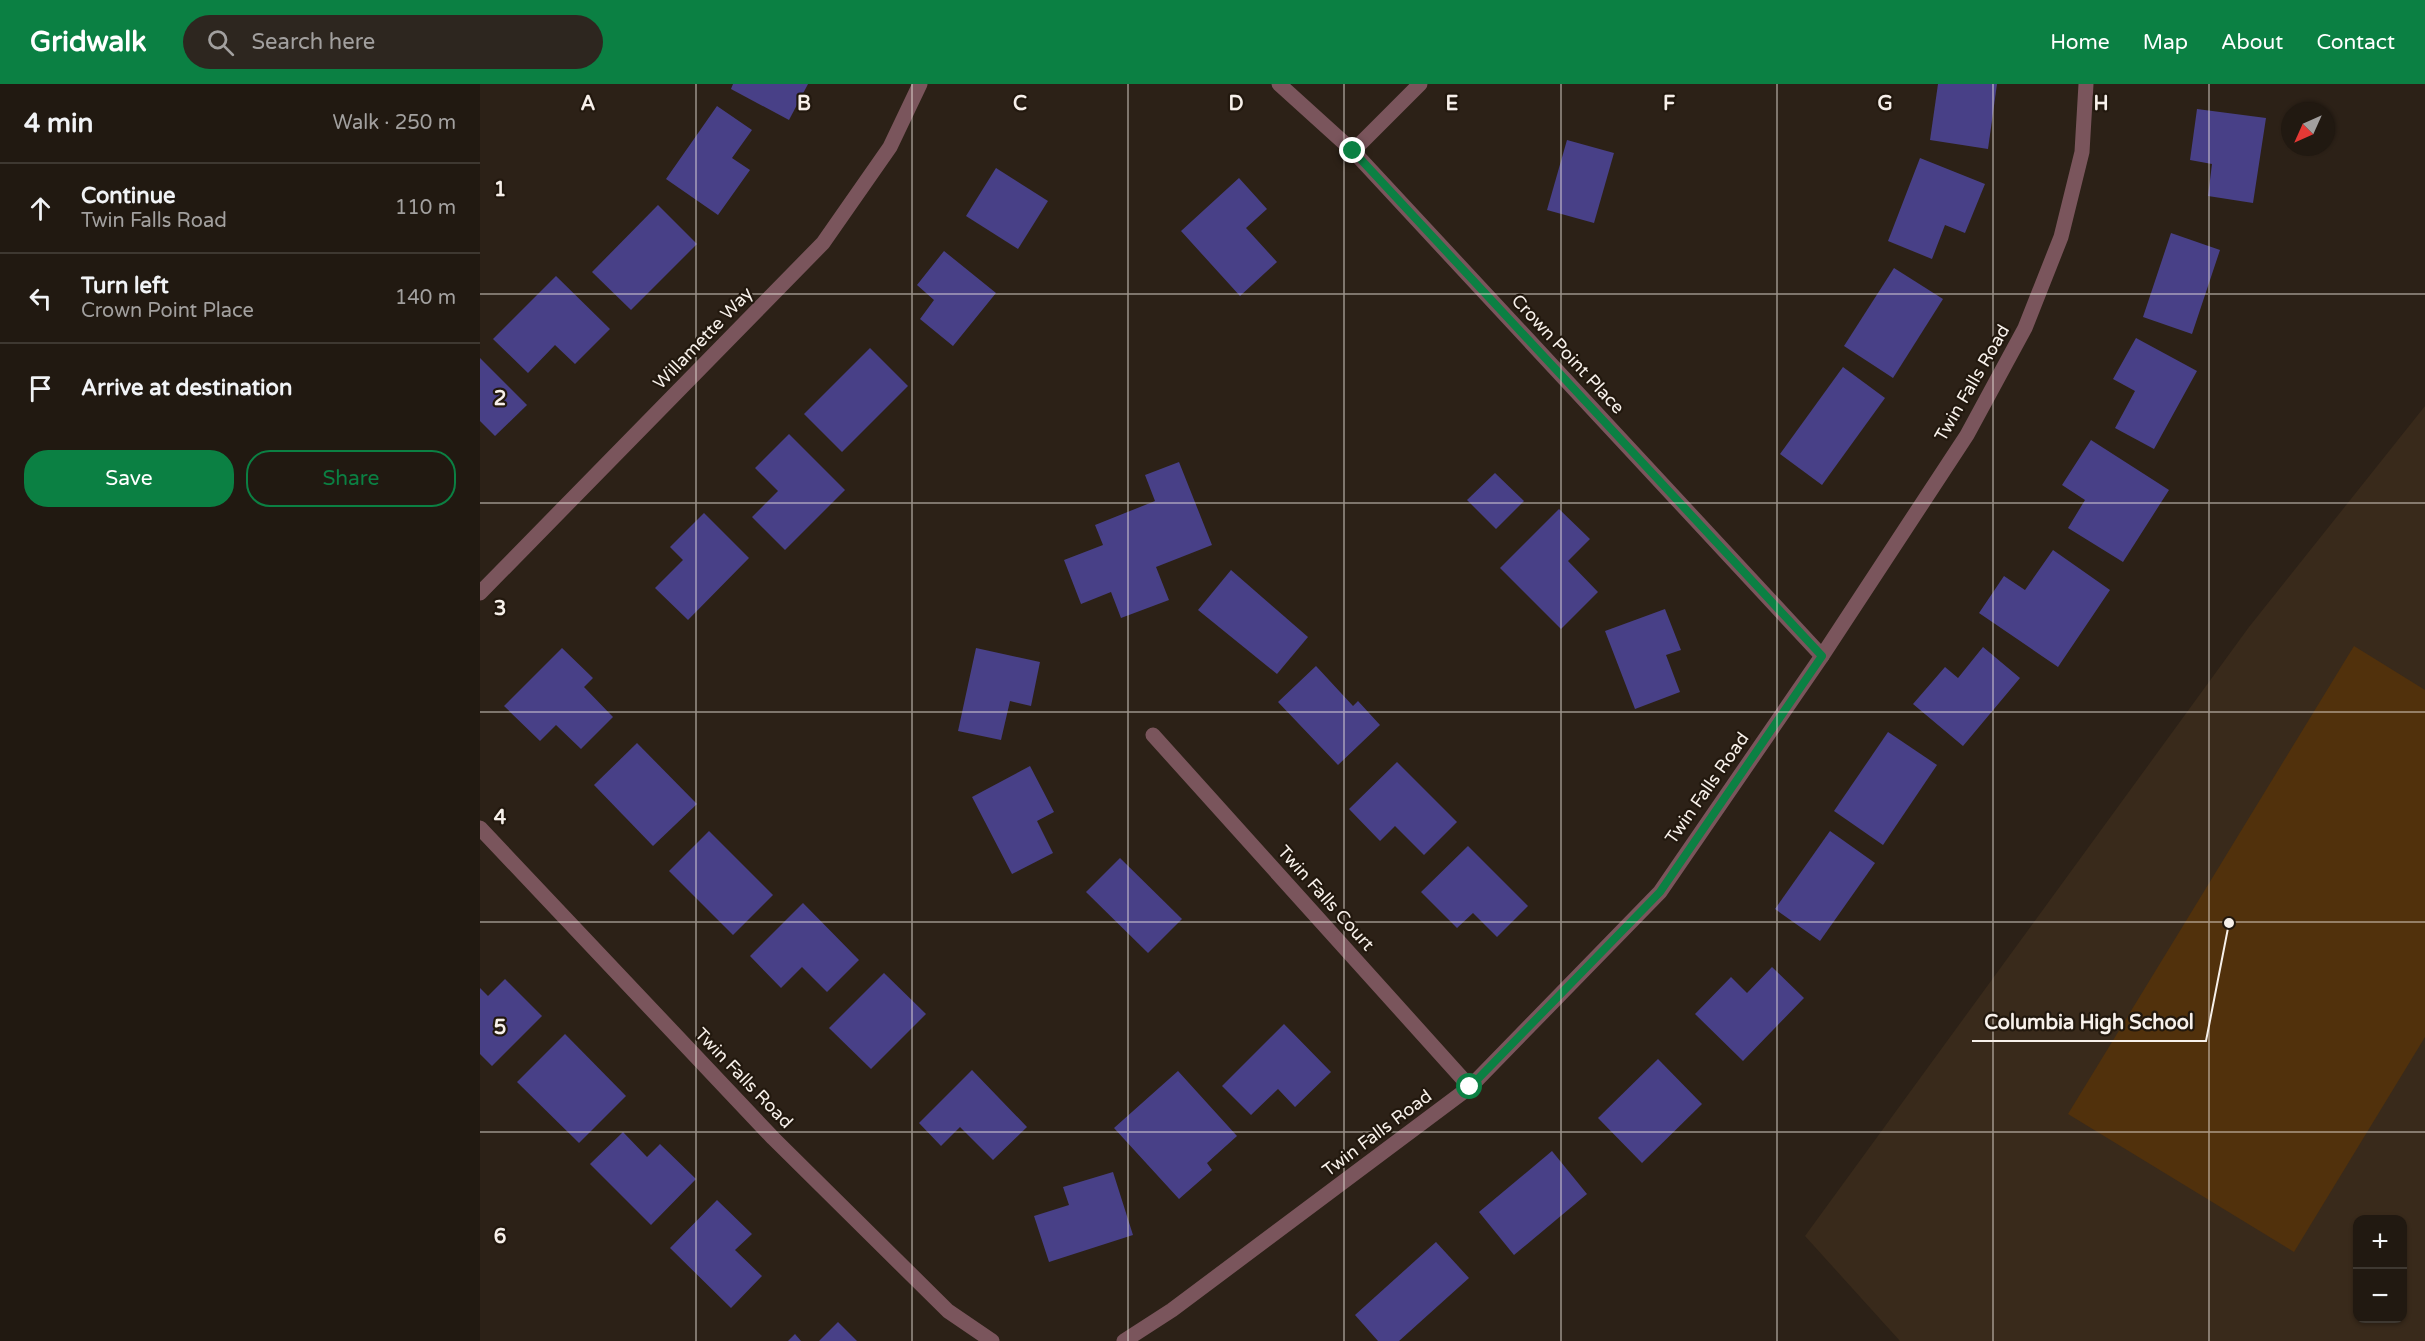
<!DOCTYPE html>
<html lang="en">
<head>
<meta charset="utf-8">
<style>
  body { margin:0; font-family:"Varela Round",sans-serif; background:#2d261f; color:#f1f3f6 }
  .controls { position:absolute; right:18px; bottom:18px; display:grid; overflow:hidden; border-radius:12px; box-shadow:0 2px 4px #0004 }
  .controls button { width:54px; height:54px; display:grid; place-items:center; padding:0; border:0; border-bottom:2px solid #3e3831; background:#211911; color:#f1f3f6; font:30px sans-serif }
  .compass { position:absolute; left:1801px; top:18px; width:54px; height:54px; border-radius:50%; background:#211911; box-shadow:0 2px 4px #0004; rotate:225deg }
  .stop { position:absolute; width:18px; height:18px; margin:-14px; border:4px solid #0b8043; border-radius:50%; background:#fff }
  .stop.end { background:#0b8043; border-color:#fff; box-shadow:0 2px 6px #0008 }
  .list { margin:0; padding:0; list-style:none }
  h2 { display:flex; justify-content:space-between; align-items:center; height:78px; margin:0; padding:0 24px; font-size:26px }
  h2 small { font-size:20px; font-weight:400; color:#a2a09f }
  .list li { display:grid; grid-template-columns:39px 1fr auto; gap:18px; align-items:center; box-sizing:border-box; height:90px; padding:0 24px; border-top:2px solid #3e3831 }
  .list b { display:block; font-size:22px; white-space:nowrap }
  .list p { margin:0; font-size:20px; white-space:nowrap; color:#a2a09f }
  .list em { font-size:20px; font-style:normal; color:#a2a09f }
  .actions { display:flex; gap:12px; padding:18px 24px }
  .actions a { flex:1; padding:14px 0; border:2px solid #0b8043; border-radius:24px; text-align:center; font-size:21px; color:#0b8043 }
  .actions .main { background:#0b8043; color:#fff }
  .icon { flex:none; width:33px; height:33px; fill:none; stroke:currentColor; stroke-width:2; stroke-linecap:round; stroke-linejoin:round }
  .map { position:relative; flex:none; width:1945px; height:1257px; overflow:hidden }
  header { display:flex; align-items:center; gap:36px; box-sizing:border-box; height:84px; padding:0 30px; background:#0b8043; color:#fff }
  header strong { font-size:28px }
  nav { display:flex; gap:33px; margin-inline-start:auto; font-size:21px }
  .search { width:420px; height:54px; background:#2d261f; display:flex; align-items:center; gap:15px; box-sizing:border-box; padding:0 21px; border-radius:33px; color:#a2a09f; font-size:22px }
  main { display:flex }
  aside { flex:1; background:#211911 }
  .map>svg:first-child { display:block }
  .built { fill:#392a1b; fill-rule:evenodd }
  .green { fill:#51310c }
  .building { fill:#484087 }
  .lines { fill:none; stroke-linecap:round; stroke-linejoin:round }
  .minor { stroke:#7a555c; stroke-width:15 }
  .route { stroke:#0b8043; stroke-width:8 }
  .grid { fill:none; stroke:#f7f0ea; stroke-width:1.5; stroke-opacity:0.55 }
  .labels { text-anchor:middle; stroke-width:4.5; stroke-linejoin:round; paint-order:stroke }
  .street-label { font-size:18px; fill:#f7f0ea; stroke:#22180e }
  .grid-label { font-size:20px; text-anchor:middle; font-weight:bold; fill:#f7f0ea; stroke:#22180e; stroke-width:4.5; stroke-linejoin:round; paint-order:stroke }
  .leader { fill:none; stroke:#f7f0ea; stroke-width:2 }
  .callout-dot { fill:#f7f0ea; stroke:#22180e; stroke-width:2 }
  .callout-label { font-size:20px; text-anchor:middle; font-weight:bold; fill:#f7f0ea; stroke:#22180e; stroke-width:4.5; stroke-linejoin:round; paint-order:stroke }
</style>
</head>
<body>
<header>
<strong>Gridwalk</strong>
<div class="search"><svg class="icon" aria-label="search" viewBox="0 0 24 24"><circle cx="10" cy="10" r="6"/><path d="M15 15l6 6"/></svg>Search here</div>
<nav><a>Home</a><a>Map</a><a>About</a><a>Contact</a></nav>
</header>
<main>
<aside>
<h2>4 min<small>Walk · 250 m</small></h2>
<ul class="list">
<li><svg class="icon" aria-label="ahead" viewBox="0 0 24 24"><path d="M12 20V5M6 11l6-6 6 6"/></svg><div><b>Continue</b><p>Twin Falls Road</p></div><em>110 m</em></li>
<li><svg class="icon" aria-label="left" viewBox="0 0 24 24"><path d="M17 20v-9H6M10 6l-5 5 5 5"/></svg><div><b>Turn left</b><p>Crown Point Place</p></div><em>140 m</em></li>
<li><svg class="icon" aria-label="arrive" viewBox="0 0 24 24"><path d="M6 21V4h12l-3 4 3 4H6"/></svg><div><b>Arrive at destination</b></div></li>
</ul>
<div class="actions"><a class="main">Save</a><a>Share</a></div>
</aside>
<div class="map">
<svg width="1945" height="1257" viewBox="0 0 1945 1257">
  <rect width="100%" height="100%" fill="#2c2117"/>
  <!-- built -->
  <path class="built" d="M1945 322V1257H1420L1325 1152 1769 543ZM1878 1136H1922V1234H1878Z"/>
  <!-- green -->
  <polygon class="green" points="1874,562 1945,606 1945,953 1814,1168 1588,1030"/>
  <!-- building -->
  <g class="building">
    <polygon points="253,0 328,0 309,36 251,5"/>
    <polygon points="1458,0 1517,0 1508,65 1450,56"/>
    <polygon points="237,22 272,46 252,74 270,86 238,131 186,95"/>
    <polygon points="1717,25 1786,34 1773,119 1728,112 1732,80 1710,76"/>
    <polygon points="1087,56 1134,69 1114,139 1067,126"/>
    <polygon points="1440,74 1505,100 1485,149 1465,141 1452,175 1408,157"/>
    <polygon points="516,84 568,117 538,165 486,132"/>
    <polygon points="759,94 787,125 766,144 797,178 760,212 701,147"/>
    <polygon points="178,121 217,160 151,226 112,188"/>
    <polygon points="1691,149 1740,166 1712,250 1663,233"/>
    <polygon points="464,167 516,209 473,262 440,235 454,216 437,201"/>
    <polygon points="1414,184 1463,215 1413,294 1364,262"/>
    <polygon points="76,192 130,245 95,280 75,261 48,289 13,255"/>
    <polygon points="1656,254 1717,287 1674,365 1635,344 1655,307 1633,295"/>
    <polygon points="390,264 428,302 362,368 324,330"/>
    <polygon points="0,274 47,321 15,352 0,337"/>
    <polygon points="1363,283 1405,314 1342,401 1300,370"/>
    <polygon points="309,350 365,406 305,466 272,433 298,407 275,384"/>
    <polygon points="1611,356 1689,406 1643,478 1588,444 1605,416 1582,401"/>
    <polygon points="699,378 732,461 676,483 689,516 641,534 631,508 601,520 584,476 623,461 615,441 675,417 665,391"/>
    <polygon points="1015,389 1044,417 1016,445 987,416"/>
    <polygon points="1079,425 1110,455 1088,477 1118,508 1081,545 1020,484"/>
    <polygon points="224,429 269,474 208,536 175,504 203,476 190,463"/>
    <polygon points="1573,466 1630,506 1578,583 1499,529 1524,492 1545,506"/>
    <polygon points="751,486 828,553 797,590 718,526"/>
    <polygon points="1185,525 1201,566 1186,571 1200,608 1155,625 1125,547"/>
    <polygon points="1503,563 1540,594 1483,662 1433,620 1465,583 1478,594"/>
    <polygon points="82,564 113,594 104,603 133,633 101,665 76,641 60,657 24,622"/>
    <polygon points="496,564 560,578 551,622 530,617 521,656 478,647"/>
    <polygon points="836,582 873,622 878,617 900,641 858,681 798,618"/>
    <polygon points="1408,648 1457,681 1403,761 1354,727"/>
    <polygon points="157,659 217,720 173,762 114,701"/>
    <polygon points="917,678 977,738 944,771 915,742 900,757 869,725"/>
    <polygon points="550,682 574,728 557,737 573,769 532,790 492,713"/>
    <polygon points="229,747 293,811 253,851 189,787"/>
    <polygon points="1350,747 1395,779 1340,857 1295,825"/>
    <polygon points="988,762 1048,822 1017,853 993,829 977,844 941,808"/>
    <polygon points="640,774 702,835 668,869 606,808"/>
    <polygon points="323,819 379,876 347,908 322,883 301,904 270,872"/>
    <polygon points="1292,883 1324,914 1263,977 1215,930 1251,893 1267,909"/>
    <polygon points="404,889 446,930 391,985 349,944"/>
    <polygon points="25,895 62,932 12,982 0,970 0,904 8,912"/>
    <polygon points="804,940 851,988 815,1023 798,1005 771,1031 742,1002"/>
    <polygon points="85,950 146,1012 99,1059 37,998"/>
    <polygon points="1178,975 1222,1020 1162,1079 1118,1034"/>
    <polygon points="492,986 547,1043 513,1076 480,1043 461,1062 439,1039"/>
    <polygon points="698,987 757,1052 727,1079 732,1086 699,1115 634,1044"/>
    <polygon points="143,1048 167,1073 180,1060 216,1095 171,1141 110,1080"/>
    <polygon points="1072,1067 1107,1110 1034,1171 999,1128"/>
    <polygon points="633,1088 653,1151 569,1178 554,1132 589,1121 583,1103"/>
    <polygon points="237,1116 272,1150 255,1166 282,1192 251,1224 190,1164"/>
    <polygon points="956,1158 989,1194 919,1257 898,1257 875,1231"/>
    <polygon points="358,1238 377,1257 339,1257"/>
    <polygon points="315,1250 321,1257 308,1257"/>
  </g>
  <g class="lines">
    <!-- minor -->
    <g class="minor">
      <polyline points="799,0 873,67 1342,572"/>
      <polyline points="873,67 940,0"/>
      <polyline points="0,509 343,159 410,63 440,0"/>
      <polyline points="673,651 990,1003"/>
      <polyline points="0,744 293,1054 468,1227 512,1257"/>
      <polyline points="644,1257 692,1226 990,1003 1180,808 1342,572 1487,351 1545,244 1581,153 1602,68 1606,0"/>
    </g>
  </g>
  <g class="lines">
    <!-- route -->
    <polyline class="route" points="873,67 1342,572 1180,808 990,1003"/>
  </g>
  <!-- grid -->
  <path class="grid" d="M216 0V1257M432 0V1257M648 0V1257M864 0V1257M1081 0V1257M1297 0V1257M1513 0V1257M1729 0V1257M0 210H1945M0 419H1945M0 628H1945M0 838H1945M0 1048H1945"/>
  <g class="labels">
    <!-- street labels -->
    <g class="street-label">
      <text transform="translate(223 254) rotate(-46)" y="6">Willamette Way</text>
      <text transform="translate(1088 270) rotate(47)" y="6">Crown Point Place</text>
      <text transform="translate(1492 299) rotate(-60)" y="6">Twin Falls Road</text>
      <text transform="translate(1227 704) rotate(-55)" y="6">Twin Falls Road</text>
      <text transform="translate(846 814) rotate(48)" y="6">Twin Falls Court</text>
      <text transform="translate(264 994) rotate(46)" y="6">Twin Falls Road</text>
      <text transform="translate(897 1049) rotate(-37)" y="6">Twin Falls Road</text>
    </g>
  </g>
  <g class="grid-label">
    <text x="108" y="26">A</text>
    <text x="324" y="26">B</text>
    <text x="540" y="26">C</text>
    <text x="756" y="26">D</text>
    <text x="972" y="26">E</text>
    <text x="1189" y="26">F</text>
    <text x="1405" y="26">G</text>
    <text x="1621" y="26">H</text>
    <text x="20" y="112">1</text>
    <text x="20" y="321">2</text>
    <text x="20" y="531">3</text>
    <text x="20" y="740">4</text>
    <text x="20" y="950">5</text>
    <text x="20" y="1159">6</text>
  </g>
  <!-- callouts -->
  <path class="leader" d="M1749 839L1726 957H1492"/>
  <circle class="callout-dot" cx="1749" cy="839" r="6"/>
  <g class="callout-label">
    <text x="1609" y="945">Columbia High School</text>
  </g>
</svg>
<div class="controls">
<button>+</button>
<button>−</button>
</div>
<svg class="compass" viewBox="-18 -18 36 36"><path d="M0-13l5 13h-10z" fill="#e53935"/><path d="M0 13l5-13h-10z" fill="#a2a09f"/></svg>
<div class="stop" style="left:990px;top:1003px"></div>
<div class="stop end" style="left:873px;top:67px"></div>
</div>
</main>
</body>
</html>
